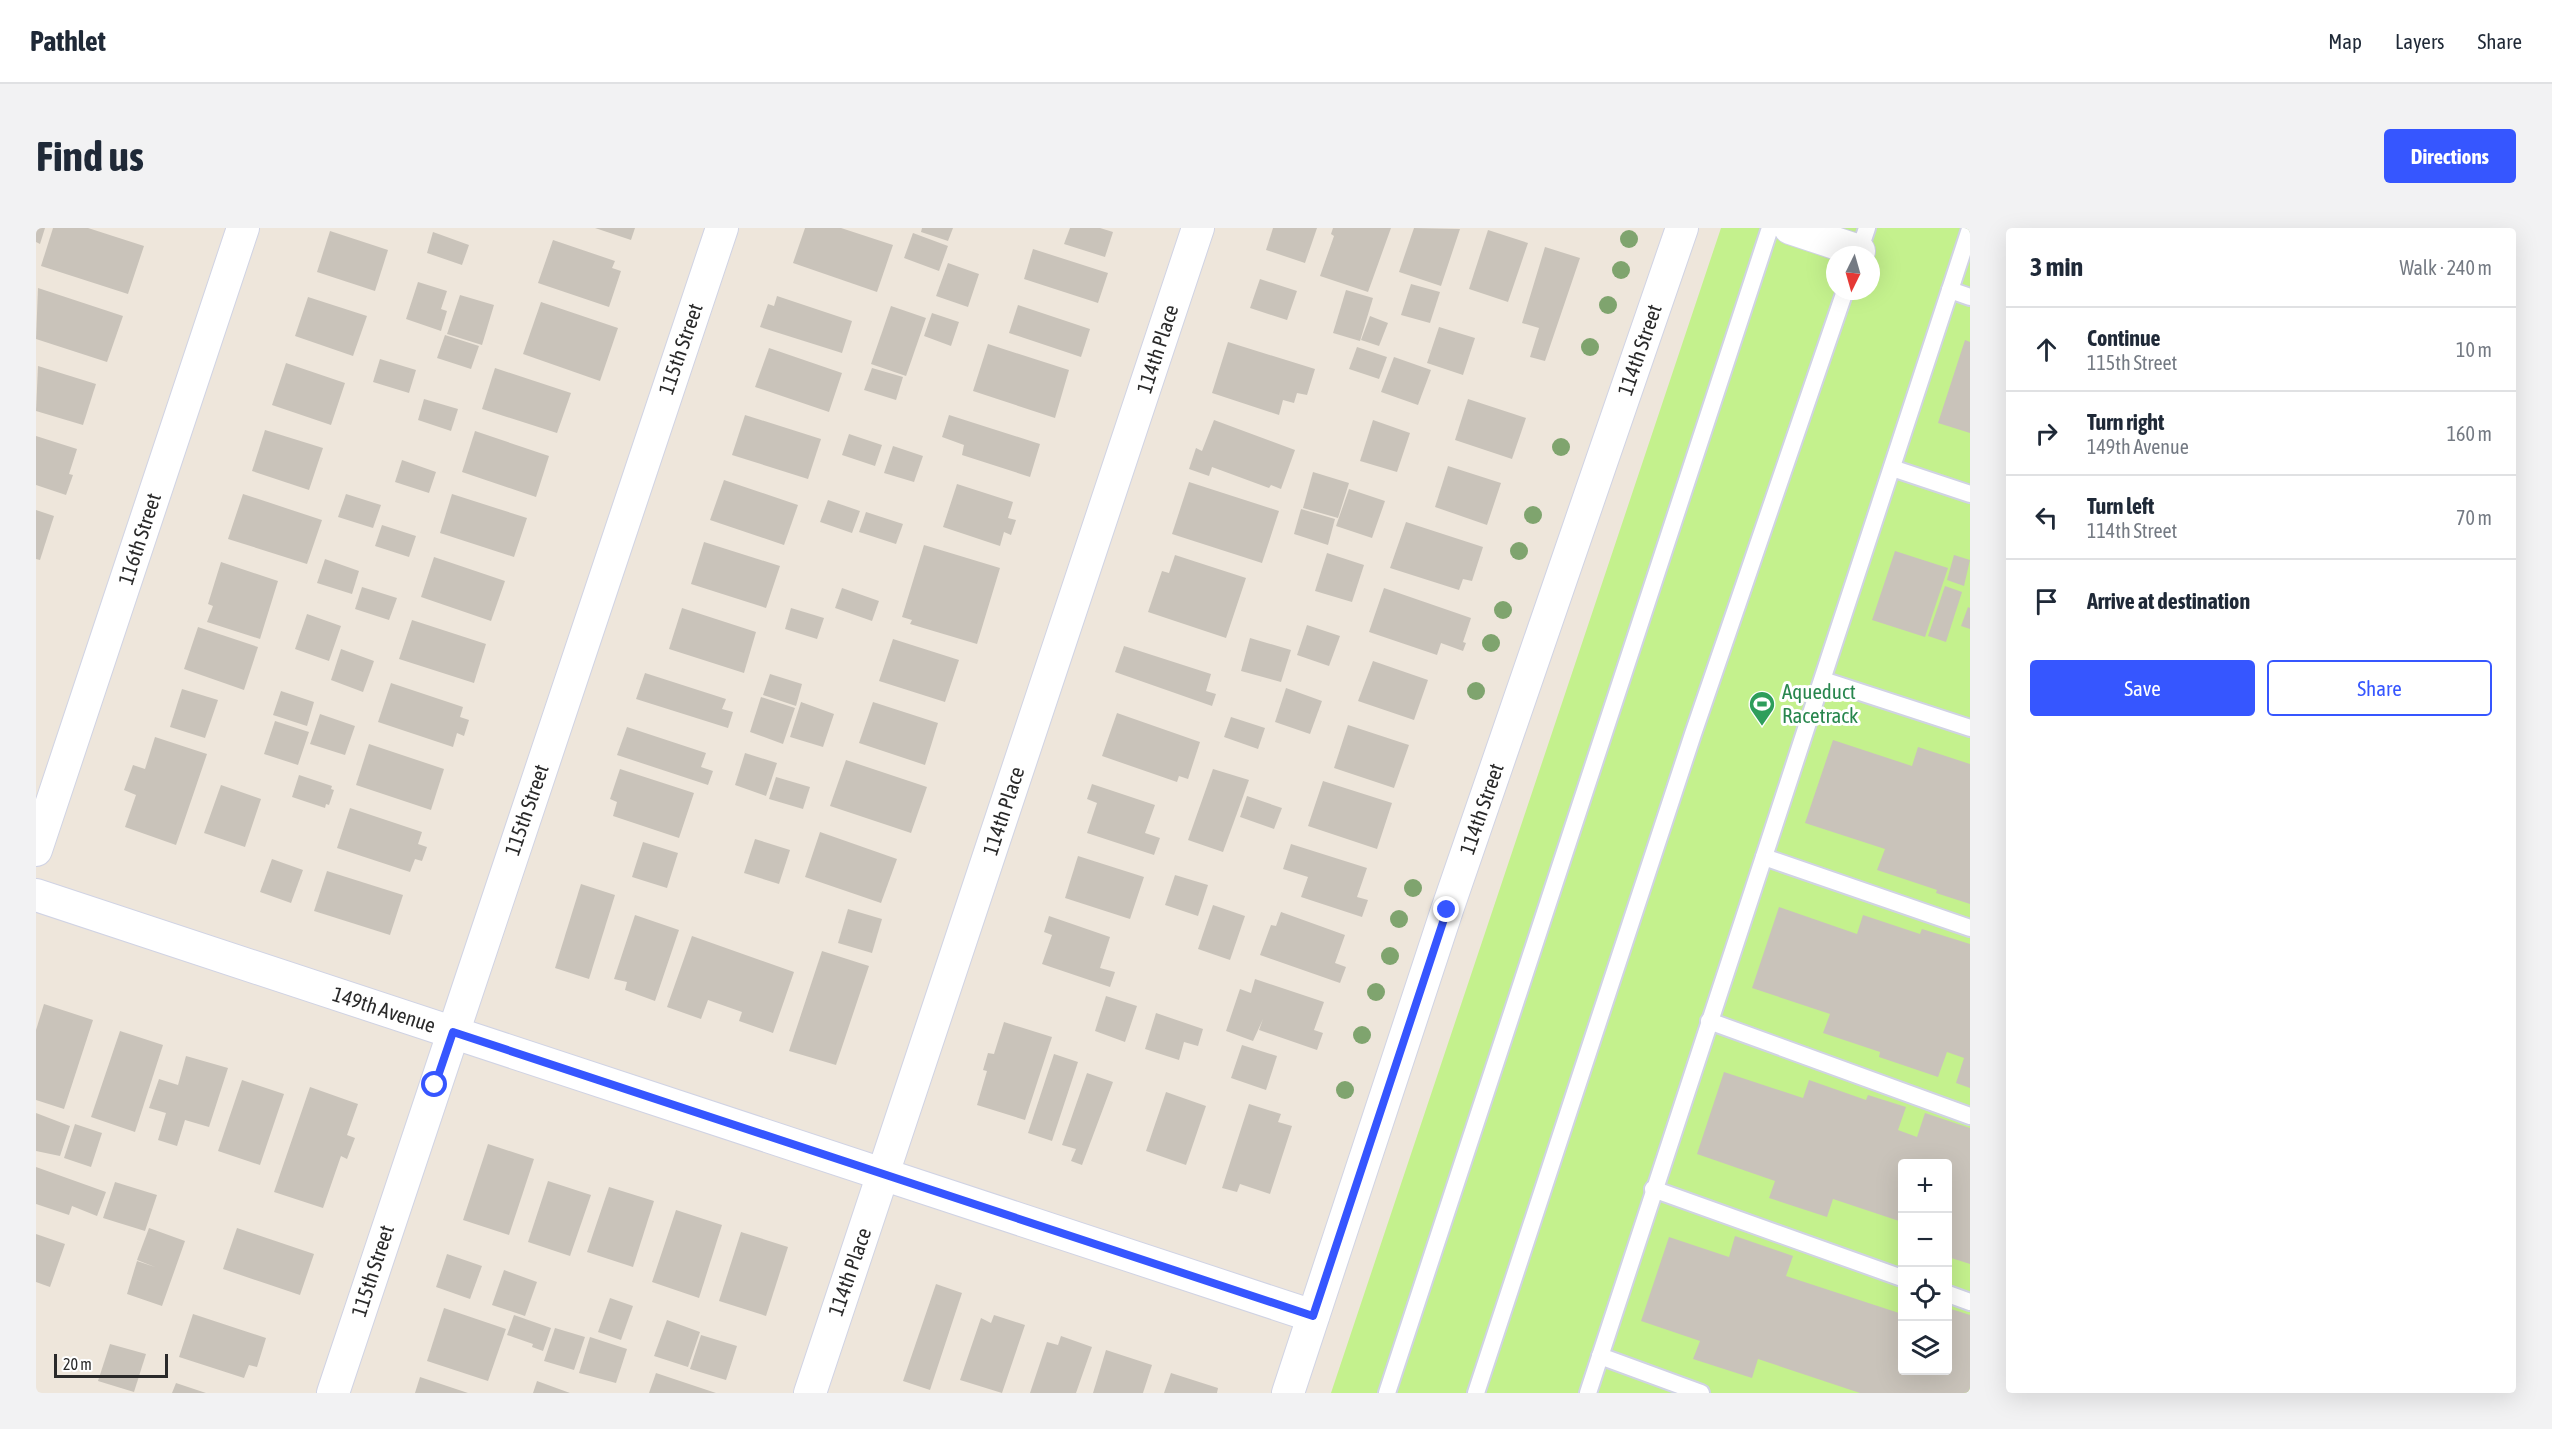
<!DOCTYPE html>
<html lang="en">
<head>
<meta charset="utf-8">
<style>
  body { margin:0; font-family:"Asap Condensed",sans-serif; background:#f2f2f3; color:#1f2937 }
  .controls { position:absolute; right:18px; bottom:18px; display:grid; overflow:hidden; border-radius:6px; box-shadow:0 6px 24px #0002 }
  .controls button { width:54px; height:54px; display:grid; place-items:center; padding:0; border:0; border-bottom:2px solid #e0e1e3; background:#fff; color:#1f2937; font:30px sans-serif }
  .compass { position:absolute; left:1790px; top:18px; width:54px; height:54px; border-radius:50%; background:#fff; box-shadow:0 6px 24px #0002; rotate:185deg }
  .scale { position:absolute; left:18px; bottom:15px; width:114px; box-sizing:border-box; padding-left:6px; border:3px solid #2a2a2a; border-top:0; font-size:16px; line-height:21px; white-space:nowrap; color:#2a2a2a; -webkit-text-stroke:4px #fff; paint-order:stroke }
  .stop { position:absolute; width:18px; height:18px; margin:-14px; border:4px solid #3656ff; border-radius:50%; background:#fff }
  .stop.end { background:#3656ff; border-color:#fff; box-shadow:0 2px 6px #0008 }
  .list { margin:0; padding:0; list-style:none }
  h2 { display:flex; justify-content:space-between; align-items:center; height:78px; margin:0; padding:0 24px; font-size:26px }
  h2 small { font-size:20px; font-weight:400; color:#747a83 }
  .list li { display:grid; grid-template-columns:39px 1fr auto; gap:18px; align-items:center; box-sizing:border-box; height:84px; padding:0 24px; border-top:2px solid #e0e1e3 }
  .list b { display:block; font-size:22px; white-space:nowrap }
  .list p { margin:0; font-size:20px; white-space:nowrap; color:#747a83 }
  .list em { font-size:20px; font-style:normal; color:#747a83 }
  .actions { display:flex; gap:12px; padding:18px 24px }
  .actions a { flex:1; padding:14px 0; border:2px solid #3656ff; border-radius:6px; text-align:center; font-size:21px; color:#3656ff }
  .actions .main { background:#3656ff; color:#fff }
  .icon { flex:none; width:33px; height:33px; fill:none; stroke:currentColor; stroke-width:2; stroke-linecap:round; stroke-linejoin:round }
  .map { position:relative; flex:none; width:1934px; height:1165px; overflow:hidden; border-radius:6px }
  header { display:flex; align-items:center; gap:36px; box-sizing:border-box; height:84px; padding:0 30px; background:#fff; border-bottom:2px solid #e0e1e3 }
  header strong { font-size:28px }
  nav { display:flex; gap:33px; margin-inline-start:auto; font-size:21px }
  .intro { display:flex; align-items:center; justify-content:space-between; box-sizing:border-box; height:144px; padding:0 36px }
  h1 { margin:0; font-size:42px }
  .button { padding:15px 27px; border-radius:6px; background:#3656ff; color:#fff; font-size:21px; font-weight:700 }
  main { display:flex; gap:36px; padding:0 36px }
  aside { flex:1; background:#fff; border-radius:6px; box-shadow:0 6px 24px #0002 }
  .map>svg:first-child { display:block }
  .pitch { fill:#c4f18d; fill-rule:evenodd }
  .building { fill:#c9c3ba }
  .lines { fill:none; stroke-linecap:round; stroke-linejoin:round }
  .service-casing { stroke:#d0d3e4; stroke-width:20 }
  .minor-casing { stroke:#d0d3e4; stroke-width:34 }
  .service { stroke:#fff; stroke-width:16 }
  .minor { stroke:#fff; stroke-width:32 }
  .tree { fill:#7fa46e }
  .route { stroke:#3656ff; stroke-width:8 }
  .labels { text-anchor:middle; stroke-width:6; stroke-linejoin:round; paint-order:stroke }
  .street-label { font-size:21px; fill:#2a2a2a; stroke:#fff }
  .leisure-label { font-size:21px; fill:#27864d; stroke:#fff; text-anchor:start }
</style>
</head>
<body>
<header>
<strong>Pathlet</strong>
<nav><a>Map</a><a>Layers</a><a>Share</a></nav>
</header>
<div class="intro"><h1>Find us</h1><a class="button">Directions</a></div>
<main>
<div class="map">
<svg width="1934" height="1165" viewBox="0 0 1934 1165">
  <rect width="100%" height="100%" fill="#eee6db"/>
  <!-- pitch -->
  <path class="pitch" d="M1685 0H1934V1165H1295ZM1799 27H1835V63H1799ZM1866 936H1912V1142H1866Z"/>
  <!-- building -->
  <g class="building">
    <polygon points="0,0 9,0 4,16 0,14"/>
    <polygon points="17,0 52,0 108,18 92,66 5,38"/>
    <polygon points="559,0 599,0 595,12"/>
    <polygon points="769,0 805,0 857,17 841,64 757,35"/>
    <polygon points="886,0 917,0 912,13 885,4"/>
    <polygon points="1034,0 1064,0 1077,4 1069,29 1028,16"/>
    <polygon points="1237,0 1281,0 1269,35 1230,22"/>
    <polygon points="1297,0 1355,0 1332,64 1284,48 1298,8 1295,6"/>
    <polygon points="1378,0 1424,1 1405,58 1363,44"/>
    <polygon points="1452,2 1492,15 1472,74 1433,61"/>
    <polygon points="294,3 352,22 339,63 281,44"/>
    <polygon points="397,4 433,17 426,37 391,25"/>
    <polygon points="877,5 912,18 903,43 868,30"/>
    <polygon points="517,12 579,33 576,40 585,43 573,79 502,55"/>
    <polygon points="1509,19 1544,30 1509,133 1494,129 1503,100 1486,95"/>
    <polygon points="997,21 1072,45 1062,75 988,51"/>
    <polygon points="912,35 943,46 932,79 900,68"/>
    <polygon points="1224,51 1261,63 1251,92 1214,80"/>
    <polygon points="382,54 411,63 405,81 411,83 405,103 370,91"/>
    <polygon points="1375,56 1404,64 1394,95 1365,87"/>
    <polygon points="2,60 87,88 71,134 0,111"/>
    <polygon points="1310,62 1337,70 1324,113 1297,105"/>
    <polygon points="424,67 458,77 446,117 411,106"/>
    <polygon points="741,68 816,93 806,125 724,99 732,76 738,78"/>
    <polygon points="272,69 331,88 317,128 259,108"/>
    <polygon points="505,74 582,100 564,153 487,126"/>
    <polygon points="982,77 1054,101 1045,129 973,105"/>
    <polygon points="855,78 890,90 870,148 835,136"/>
    <polygon points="896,85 923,94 915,118 888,108"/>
    <polygon points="1334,88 1352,95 1343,118 1325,112"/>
    <polygon points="1403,99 1439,110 1427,147 1391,135"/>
    <polygon points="409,107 443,118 435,141 401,130"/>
    <polygon points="1929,112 1934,114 1934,205 1902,195"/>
    <polygon points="1192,114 1279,141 1271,167 1261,165 1258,175 1247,172 1243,187 1176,165"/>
    <polygon points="952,116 1033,142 1019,190 937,163"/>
    <polygon points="1321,119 1351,129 1343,151 1313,141"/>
    <polygon points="733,120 806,145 793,184 719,159"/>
    <polygon points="1358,129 1395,142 1382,177 1345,164"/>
    <polygon points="344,131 380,142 373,165 337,154"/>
    <polygon points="250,135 309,155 295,197 236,177"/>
    <polygon points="2,138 60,156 47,197 0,183"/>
    <polygon points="459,140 535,165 521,205 446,181"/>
    <polygon points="836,140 867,149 860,172 828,162"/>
    <polygon points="388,171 422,181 415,203 382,192"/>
    <polygon points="1432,171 1490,190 1476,231 1419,212"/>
    <polygon points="709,187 785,211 772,251 696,227"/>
    <polygon points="913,187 1004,216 994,249 926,227 928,217 906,209"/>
    <polygon points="1178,192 1259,222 1245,261 1235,257 1233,260 1176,239 1173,248 1153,241 1160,220 1166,223"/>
    <polygon points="1337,192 1374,205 1361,244 1324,233"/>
    <polygon points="229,202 287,220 273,262 216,243"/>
    <polygon points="439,203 513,228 500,269 426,244"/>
    <polygon points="813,206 846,217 839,238 806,227"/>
    <polygon points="0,208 41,221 33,246 37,247 30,267 0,257"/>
    <polygon points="857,218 887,228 878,254 848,245"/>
    <polygon points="366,232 400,244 393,265 359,254"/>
    <polygon points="1412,238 1465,255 1451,297 1399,279"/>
    <polygon points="1277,244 1313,255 1302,290 1267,280"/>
    <polygon points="688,252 762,277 748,317 674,292"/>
    <polygon points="1153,254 1243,283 1226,335 1136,306"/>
    <polygon points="921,256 977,274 972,290 980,292 975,307 968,304 964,318 907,299"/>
    <polygon points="1313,261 1349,273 1336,310 1300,298"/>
    <polygon points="207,266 286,292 271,336 192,311"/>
    <polygon points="310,266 345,277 337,300 302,289"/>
    <polygon points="416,266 491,290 478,329 404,305"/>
    <polygon points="792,272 824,283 816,305 784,294"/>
    <polygon points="1265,281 1299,291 1292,317 1258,306"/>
    <polygon points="0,282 18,288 4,332 0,331"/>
    <polygon points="830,284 867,296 860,316 823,304"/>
    <polygon points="1370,294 1447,319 1436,353 1427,351 1423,362 1354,340"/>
    <polygon points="346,297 380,308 373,329 339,318"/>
    <polygon points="668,314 744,338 730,380 655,356"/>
    <polygon points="888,317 964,340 941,416 874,396 876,392 866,389"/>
    <polygon points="1859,323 1912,340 1889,409 1836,392"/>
    <polygon points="1291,325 1328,337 1316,374 1279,363"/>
    <polygon points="1139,327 1210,350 1190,410 1112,384 1126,343 1133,345"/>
    <polygon points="1918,327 1934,332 1928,358 1911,352"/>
    <polygon points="398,329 469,353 455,393 385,369"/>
    <polygon points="289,331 323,343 316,366 281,355"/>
    <polygon points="185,334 242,353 224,411 171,394 177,378 172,376"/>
    <polygon points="1909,358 1926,364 1910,414 1892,408"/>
    <polygon points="326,359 361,370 353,392 319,381"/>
    <polygon points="806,360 843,373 836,393 799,380"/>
    <polygon points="1348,360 1435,390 1427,414 1430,415 1427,423 1405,415 1401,427 1333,404"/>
    <polygon points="1932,379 1934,380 1934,401 1925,398"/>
    <polygon points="646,380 720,404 708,445 633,421"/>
    <polygon points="755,380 788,390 781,411 749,401"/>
    <polygon points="271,386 305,398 293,433 259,421"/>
    <polygon points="376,392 450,416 438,455 363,431"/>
    <polygon points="1271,397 1304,408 1293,438 1261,427"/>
    <polygon points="162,399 222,419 208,462 148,441"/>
    <polygon points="1214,410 1255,422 1245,454 1205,443"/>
    <polygon points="857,411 923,432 909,474 843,453"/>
    <polygon points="1088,418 1175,446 1170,463 1180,466 1176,478 1079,444"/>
    <polygon points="305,421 338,433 327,464 295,452"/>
    <polygon points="1337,433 1392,452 1378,492 1322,473"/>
    <polygon points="609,445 690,471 686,481 697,484 692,500 600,471"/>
    <polygon points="734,446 766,456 760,478 727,467"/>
    <polygon points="355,455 427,479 424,489 433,492 428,508 421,505 417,519 342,494"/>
    <polygon points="1250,460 1286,473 1274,506 1239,494"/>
    <polygon points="146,461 182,472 169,510 134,499"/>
    <polygon points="245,463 278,474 271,498 237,487"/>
    <polygon points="725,469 759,480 747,516 714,504"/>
    <polygon points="765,474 798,486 787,519 754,509"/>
    <polygon points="837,474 902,495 889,537 823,515"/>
    <polygon points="1081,485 1164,514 1152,551 1143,548 1141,554 1066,528"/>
    <polygon points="284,486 319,498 309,527 274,516"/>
    <polygon points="1195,489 1229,500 1222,521 1188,509"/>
    <polygon points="239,493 273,504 262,537 228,526"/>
    <polygon points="1312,497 1373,517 1358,560 1298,540"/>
    <polygon points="591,499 670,525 665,539 677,543 672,557 581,527"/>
    <polygon points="119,509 171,526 140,617 89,599 100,567 88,562 97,537 109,541"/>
    <polygon points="1797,512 1876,538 1882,519 1934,536 1934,676 1900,665 1901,662 1841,642 1849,621 1769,595"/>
    <polygon points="333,516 408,541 395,582 320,557"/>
    <polygon points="709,525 741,535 730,568 699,557"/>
    <polygon points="810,532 891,559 875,605 794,578"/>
    <polygon points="584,541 658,565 643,610 577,588 581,574 574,571"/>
    <polygon points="1177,541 1213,552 1187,624 1152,612"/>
    <polygon points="263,547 296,558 295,561 298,562 293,577 290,576 289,580 256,569"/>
    <polygon points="740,549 774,559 767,581 733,571"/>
    <polygon points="1287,553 1356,575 1341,621 1272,598"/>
    <polygon points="1056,556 1119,577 1109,605 1124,610 1118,627 1051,605 1061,575 1051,571"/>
    <polygon points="185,557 225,571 209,619 168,605"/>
    <polygon points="1211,568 1246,580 1238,601 1204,589"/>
    <polygon points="314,580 386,604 382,616 391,619 386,633 379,631 374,644 301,620"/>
    <polygon points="784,604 861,631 845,675 769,649"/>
    <polygon points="719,611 754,622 743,656 708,645"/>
    <polygon points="607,614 642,625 631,660 596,649"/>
    <polygon points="1255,616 1331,640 1321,669 1332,672 1326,689 1265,669 1272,649 1247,641"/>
    <polygon points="1042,628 1108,649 1094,691 1029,670"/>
    <polygon points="236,631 267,642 255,675 224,664"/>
    <polygon points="291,643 367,667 354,707 278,683"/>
    <polygon points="1139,647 1172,657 1162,688 1129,677"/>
    <polygon points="545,656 579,667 553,751 519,740"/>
    <polygon points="1177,677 1209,688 1194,732 1162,721"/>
    <polygon points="1743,679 1821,706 1827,687 1884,706 1886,701 1934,716 1934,860 1920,855 1928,830 1911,824 1902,849 1843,829 1844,824 1787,805 1794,786 1716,760"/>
    <polygon points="812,681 846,691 836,725 802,715"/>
    <polygon points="1245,684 1309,707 1299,735 1310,739 1304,755 1224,727 1235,697 1240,698"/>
    <polygon points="599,687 643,702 619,773 589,762 591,754 578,751"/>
    <polygon points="1013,688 1074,709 1064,740 1079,744 1074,759 1006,736 1016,707 1008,704"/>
    <polygon points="656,708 758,744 737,805 703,793 706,784 672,772 665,791 631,779"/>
    <polygon points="786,723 833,738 800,837 753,823"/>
    <polygon points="1219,751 1288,774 1278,802 1287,805 1281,822 1223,802 1227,791 1217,813 1190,803 1204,761 1215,765"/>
    <polygon points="1070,768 1101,778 1089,814 1059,803"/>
    <polygon points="8,776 57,792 28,881 0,872 0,802"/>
    <polygon points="1120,785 1167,801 1162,818 1148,814 1143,832 1109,821"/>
    <polygon points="968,794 1016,809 989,892 941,877 951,843 947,842 952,825 958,826"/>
    <polygon points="84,803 127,817 99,904 55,889"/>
    <polygon points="1206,817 1241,828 1230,862 1195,850"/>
    <polygon points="1018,826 1042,834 1016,913 992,905"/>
    <polygon points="150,828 192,840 173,899 149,892 141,918 122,912 130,885 113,880 123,851 142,857"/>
    <polygon points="1688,844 1767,870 1773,852 1830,872 1832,867 1870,879 1862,902 1881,909 1889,885 1934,900 1934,1036 1912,1029 1912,936 1866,936 1866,994 1797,971 1791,989 1733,970 1739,953 1661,926"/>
    <polygon points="1051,845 1077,854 1046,937 1035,933 1040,921 1026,917"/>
    <polygon points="206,852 248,866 224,937 182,923"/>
    <polygon points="274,859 322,876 311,907 319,910 311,931 305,928 287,980 238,964"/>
    <polygon points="1130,864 1170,878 1150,937 1110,923"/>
    <polygon points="1213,876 1245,886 1242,894 1256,898 1234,966 1204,956 1201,964 1186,960"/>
    <polygon points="0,885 34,898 24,928 0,923"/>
    <polygon points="39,896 66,905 55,939 28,930"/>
    <polygon points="452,916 498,931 473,1007 427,992"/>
    <polygon points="0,939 70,964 61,988 36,978 33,987 0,976"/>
    <polygon points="512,953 555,967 534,1028 492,1014"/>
    <polygon points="79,954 121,967 109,1003 67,990"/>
    <polygon points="573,959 618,973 597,1039 551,1024"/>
    <polygon points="640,982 686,997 663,1070 616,1054"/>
    <polygon points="113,1000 149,1013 126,1078 91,1066 101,1033 119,1039 101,1032"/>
    <polygon points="201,1000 278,1026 264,1067 187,1041"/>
    <polygon points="705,1004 752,1019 730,1088 683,1073"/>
    <polygon points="0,1006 29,1016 14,1059 0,1054"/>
    <polygon points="1699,1008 1757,1028 1750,1048 1866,1086 1866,1142 1912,1142 1912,1080 1934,1087 1934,1165 1824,1165 1722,1131 1716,1150 1657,1131 1664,1113 1605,1093 1633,1009 1693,1029"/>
    <polygon points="411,1026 446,1038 434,1071 400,1059"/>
    <polygon points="468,1042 501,1054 489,1088 456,1077"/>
    <polygon points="900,1056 926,1065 894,1162 867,1153"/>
    <polygon points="574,1070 597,1078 585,1112 562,1104"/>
    <polygon points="408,1080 470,1101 452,1153 391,1133"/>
    <polygon points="157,1086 230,1110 221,1139 213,1137 208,1150 143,1129"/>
    <polygon points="478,1087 515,1100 507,1123 496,1119 497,1116 471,1107"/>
    <polygon points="958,1087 989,1097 966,1165 924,1152 945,1090 955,1095"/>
    <polygon points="631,1092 664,1104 652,1139 618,1128"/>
    <polygon points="519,1100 549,1109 538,1142 508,1133"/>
    <polygon points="665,1107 701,1118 690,1152 654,1141"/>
    <polygon points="1025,1108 1056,1119 1040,1165 994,1165 1011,1114 1022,1117"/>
    <polygon points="554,1109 591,1121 580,1155 543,1145"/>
    <polygon points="74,1116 110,1126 98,1164 62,1153"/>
    <polygon points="1070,1122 1116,1137 1107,1165 1057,1165"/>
    <polygon points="620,1145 680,1165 613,1165"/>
    <polygon points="1135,1145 1182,1160 1181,1165 1128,1165"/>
    <polygon points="384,1149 432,1165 379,1165"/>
    <polygon points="501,1153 534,1165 497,1165"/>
    <polygon points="140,1155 170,1165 136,1165"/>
  </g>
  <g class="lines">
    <!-- service casing -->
    <g class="service-casing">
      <g id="service">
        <polyline points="1822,27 1831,0"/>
        <polyline points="1914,62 1934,69"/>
        <polyline points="1856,240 1934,266"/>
        <polyline points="1787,452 1934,500"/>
        <polyline points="1728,629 1934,700"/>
        <polyline points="1673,793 1934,888"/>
        <polyline points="1617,961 1866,1050"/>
        <polyline points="1912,1066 1934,1074"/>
        <polyline points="1564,1128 1665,1165"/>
        <polyline points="1351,1165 1734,0"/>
        <polyline points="1440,1165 1657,506 1809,63"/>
        <polyline points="1552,1165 1934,1"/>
      </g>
    </g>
    <!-- minor casing -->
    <g class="minor-casing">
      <g id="minor">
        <polyline points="1754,0 1823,23"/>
        <polyline points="0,622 207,0"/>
        <polyline points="0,667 1277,1088"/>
        <polyline points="297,1165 686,0"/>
        <polyline points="774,1165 1162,0"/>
        <polyline points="1252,1165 1411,682 1646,0"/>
      </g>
    </g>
    <!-- service -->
    <use href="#service" class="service"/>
    <!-- minor -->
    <use href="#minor" class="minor"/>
  </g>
  <!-- trees -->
  <g class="tree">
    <circle cx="1593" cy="11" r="9"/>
    <circle cx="1585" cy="42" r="9"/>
    <circle cx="1572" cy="77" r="9"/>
    <circle cx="1554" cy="119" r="9"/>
    <circle cx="1525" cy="219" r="9"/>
    <circle cx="1497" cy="287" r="9"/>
    <circle cx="1483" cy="323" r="9"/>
    <circle cx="1467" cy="382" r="9"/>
    <circle cx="1455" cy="415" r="9"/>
    <circle cx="1440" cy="463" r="9"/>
    <circle cx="1377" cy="660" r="9"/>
    <circle cx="1363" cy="691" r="9"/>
    <circle cx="1354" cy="728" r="9"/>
    <circle cx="1340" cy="764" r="9"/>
    <circle cx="1326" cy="807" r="9"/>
    <circle cx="1309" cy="862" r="9"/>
  </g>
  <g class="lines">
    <!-- route -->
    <polyline class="route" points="399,857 417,804 1277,1088 1411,682"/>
  </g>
  <!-- icons -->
  <defs>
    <g id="stadium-pin" transform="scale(1.35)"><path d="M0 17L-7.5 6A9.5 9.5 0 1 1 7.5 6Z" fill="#2e9e5b" stroke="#fff"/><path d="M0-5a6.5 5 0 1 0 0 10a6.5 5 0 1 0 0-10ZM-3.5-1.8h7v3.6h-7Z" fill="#fff"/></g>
  </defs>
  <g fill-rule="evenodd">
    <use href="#stadium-pin" x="1726" y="476"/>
  </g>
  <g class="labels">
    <!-- street labels -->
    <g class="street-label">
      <text transform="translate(645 121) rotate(-71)" y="7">115th Street</text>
      <text transform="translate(1122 121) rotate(-72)" y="7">114th Place</text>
      <text transform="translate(1604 122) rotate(-71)" y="7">114th Street</text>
      <text transform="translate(104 311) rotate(-72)" y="7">116th Street</text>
      <text transform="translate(1446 581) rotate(-71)" y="7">114th Street</text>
      <text transform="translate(491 582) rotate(-71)" y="7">115th Street</text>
      <text transform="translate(968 583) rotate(-72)" y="7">114th Place</text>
      <text transform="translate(348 782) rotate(18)" y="7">149th Avenue</text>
      <text transform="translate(337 1043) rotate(-72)" y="7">115th Street</text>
      <text transform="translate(814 1044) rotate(-71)" y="7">114th Place</text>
    </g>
    <!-- leisure labels -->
    <g class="leisure-label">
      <text x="1746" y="471">Aqueduct<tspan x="1746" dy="24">Racetrack</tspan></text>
    </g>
  </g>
</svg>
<div class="controls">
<button>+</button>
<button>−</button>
<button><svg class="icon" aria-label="locate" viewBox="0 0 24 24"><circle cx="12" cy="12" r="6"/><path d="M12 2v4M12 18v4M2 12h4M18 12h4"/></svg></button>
<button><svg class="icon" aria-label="layers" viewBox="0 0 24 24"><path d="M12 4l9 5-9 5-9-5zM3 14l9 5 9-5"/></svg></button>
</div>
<svg class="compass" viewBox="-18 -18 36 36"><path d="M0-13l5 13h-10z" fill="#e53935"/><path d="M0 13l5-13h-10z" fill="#747a83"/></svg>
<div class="scale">20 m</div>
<div class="stop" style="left:399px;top:857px"></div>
<div class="stop end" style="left:1411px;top:682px"></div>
</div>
<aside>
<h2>3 min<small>Walk · 240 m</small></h2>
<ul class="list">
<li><svg class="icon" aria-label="ahead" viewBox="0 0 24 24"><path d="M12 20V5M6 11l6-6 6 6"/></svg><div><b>Continue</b><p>115th Street</p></div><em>10 m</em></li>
<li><svg class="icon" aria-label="right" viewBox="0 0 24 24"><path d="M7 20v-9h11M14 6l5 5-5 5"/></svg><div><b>Turn right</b><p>149th Avenue</p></div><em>160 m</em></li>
<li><svg class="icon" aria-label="left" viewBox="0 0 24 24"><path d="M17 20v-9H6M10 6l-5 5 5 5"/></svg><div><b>Turn left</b><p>114th Street</p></div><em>70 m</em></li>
<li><svg class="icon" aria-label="arrive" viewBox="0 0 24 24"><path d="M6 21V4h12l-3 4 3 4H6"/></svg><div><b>Arrive at destination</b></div></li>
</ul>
<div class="actions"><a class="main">Save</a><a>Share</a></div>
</aside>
</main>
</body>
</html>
